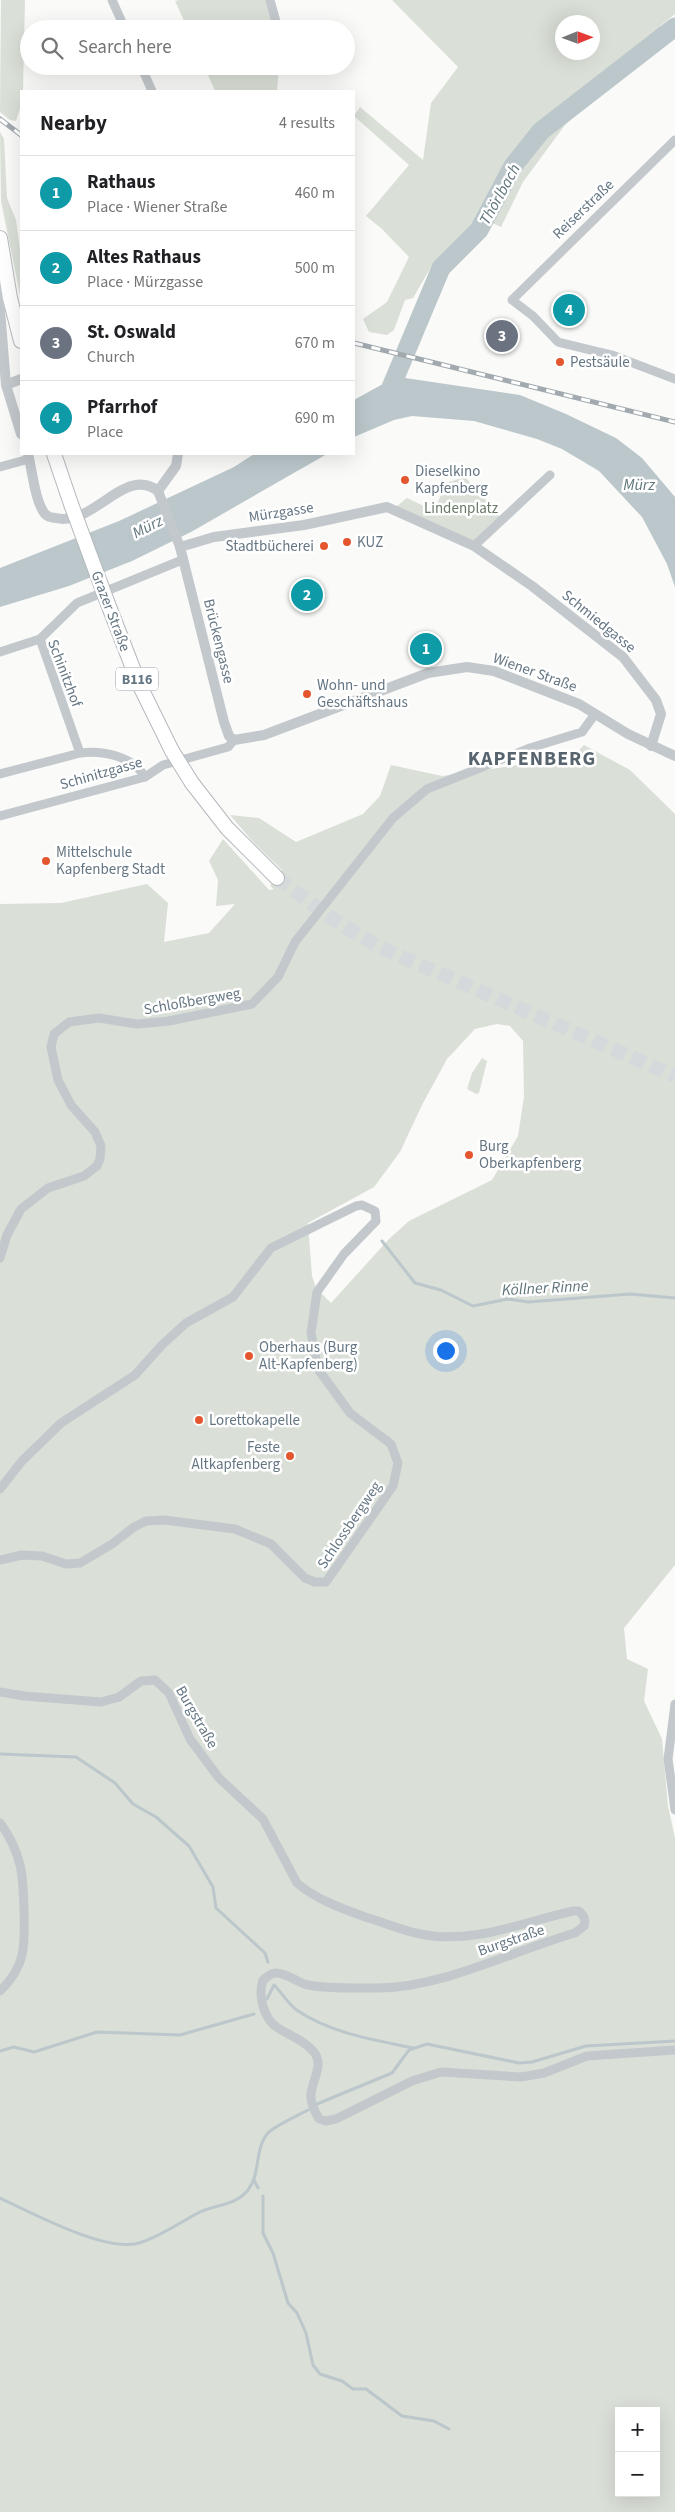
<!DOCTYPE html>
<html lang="en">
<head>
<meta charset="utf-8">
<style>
  body { margin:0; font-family:"Source Sans 3",sans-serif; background:#f2f2f2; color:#202124 }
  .controls { position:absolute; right:15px; bottom:15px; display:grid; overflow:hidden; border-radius:0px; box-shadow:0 5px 20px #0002 }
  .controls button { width:45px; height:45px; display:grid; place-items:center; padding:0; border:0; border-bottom:1px solid #e0e0e0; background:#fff; color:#202124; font:25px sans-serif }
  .compass { position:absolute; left:555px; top:15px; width:45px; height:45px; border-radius:50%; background:#fff; box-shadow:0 5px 20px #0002; rotate:89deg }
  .you { position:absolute; left:445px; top:1350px; width:18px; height:18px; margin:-12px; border:4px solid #fff; border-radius:50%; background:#1a73e8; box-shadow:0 0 0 8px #1a73e833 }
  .badge { display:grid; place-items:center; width:32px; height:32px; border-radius:50%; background:#e4572e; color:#fff; font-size:16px; font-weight:700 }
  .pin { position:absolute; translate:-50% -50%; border:2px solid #fff; box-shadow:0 1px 5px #0006 }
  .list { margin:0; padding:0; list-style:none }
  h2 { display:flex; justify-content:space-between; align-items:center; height:65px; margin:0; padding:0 20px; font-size:21px }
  h2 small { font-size:16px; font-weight:400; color:#757577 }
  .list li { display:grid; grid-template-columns:32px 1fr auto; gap:15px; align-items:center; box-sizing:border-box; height:75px; padding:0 20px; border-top:1px solid #e0e0e0 }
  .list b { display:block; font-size:19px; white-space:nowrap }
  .list p { margin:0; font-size:16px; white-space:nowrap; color:#757577 }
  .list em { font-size:16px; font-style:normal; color:#757577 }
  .icon { flex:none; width:28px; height:28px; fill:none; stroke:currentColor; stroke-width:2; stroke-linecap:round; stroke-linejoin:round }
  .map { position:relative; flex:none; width:675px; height:2512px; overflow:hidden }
  .search { position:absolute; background:#fff; box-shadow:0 5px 20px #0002; left:20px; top:20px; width:335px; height:55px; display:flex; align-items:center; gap:12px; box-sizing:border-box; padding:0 18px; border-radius:28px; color:#757577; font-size:19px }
  .panel { position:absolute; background:#fff; box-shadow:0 5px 20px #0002; left:20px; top:90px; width:335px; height:365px; border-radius:0px }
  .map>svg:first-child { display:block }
  .green { fill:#dadfd7; fill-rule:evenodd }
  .water { fill:#bbc7cb }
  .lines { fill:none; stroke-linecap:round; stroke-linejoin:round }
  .stream { stroke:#bbc7cb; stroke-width:3 }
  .river { stroke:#bbc7cb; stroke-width:19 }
  .trunk-tunnel { stroke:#d5d9db; stroke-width:14; stroke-dasharray:14 7; stroke-linecap:butt }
  .primary-casing { stroke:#b5babe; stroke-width:16 }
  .trunk-casing { stroke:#b4b9bd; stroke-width:16 }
  .minor { stroke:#c3c8cc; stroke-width:9 }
  .tertiary { stroke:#c3c8cc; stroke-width:10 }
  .primary { stroke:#fff; stroke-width:14 }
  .trunk { stroke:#fff; stroke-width:14 }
  .rail-casing { stroke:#a2aab0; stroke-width:5 }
  .rail { stroke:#fff; stroke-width:3; stroke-dasharray:9; stroke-linecap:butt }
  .trunk-bridge-casing { stroke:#b4b9bd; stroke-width:16; stroke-linecap:butt }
  .trunk-bridge { stroke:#fff; stroke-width:14 }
  .poi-dot { fill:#e4572e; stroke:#fff; stroke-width:2 }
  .labels { text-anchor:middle; stroke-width:5; stroke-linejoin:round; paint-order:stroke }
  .shield { fill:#fff; stroke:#939fa8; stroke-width:1 }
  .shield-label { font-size:14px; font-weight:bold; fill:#657683 }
  .street-label { font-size:15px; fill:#657683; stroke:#fff }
  .poi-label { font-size:15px; fill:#657683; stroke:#fff; text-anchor:start }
  .park-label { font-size:15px; fill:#687a64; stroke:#fff }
  .water-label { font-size:16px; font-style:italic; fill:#60757c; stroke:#fff }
  .district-label { font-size:20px; font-weight:bold; letter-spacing:1px; fill:#57646e; stroke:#fff }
</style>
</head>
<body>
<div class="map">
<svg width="675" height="2512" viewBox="0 0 675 2512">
  <rect width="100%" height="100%" fill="#fafaf8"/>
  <!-- green -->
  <g class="green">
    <polygon points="1,0 25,0 23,91 21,91 21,105 16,121 10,120 0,112"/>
    <polygon points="179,0 266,0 274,29 188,29 175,1"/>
    <path d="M392 0H675V14L660 26 668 38 617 83 584 106 565 125 523 182 501 227 478 216 467 233 431 267 413 298 405 300 394 330 387 335 369 332 363 319 387 302 409 257 382 229 366 216 409 165 354 116 360 107 423 160 431 103 458 67ZM562 22H592V52H562Z"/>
    <polygon points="204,66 279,66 277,91 215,91"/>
    <polygon points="0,132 4,139 7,198 16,220 21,257 21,300 1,201"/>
    <polygon points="465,477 503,519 478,543 396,507 407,498 434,511 446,483"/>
    <path d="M584 745 630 770 675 814V1565L624 1628 627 1659 648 1669 644 1701 662 1739 668 1806 675 1838V2512H0V904L61 903 147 884 168 903 164 942 209 933 235 904 216 906 218 880 209 861 223 839 269 890 274 889 270 886 282 870 254 843 230 815 259 818 296 842 363 814 380 796 391 765 442 776 573 757ZM497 1024 510 1026 523 1041 524 1097 518 1136 492 1180 409 1221 389 1239 331 1303 316 1288 312 1276 308 1223 374 1187 400 1152 422 1105 447 1059 475 1029ZM619 2411H656V2493H619Z"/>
    <polygon points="482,1058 487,1061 479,1093 476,1094 467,1089 472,1073"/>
  </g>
  <!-- water -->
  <g class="water">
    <polygon points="405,378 520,395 566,414 616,438 642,458 675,497 675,587 667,564 642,517 599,471 562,449 537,439 474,421 412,416 394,420 354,437 354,400 381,385"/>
    <polygon points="254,454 327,454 191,532 132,561 69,586 0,607 0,568 119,521 234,467"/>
  </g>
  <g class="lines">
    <!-- stream -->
    <g class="stream">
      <polyline points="382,1241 415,1283 441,1290 473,1306 508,1299 528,1302 630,1294 675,1298"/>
      <polyline points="0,1754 76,1757 115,1783 133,1804 156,1817 189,1846 213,1887 216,1908 265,1953 268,1962"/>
      <path d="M267 1999 274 1985C282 1993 289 2005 298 2011 331 2033 374 2040 413 2048"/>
      <polyline points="0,2051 14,2047 34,2052 97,2032 180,2035 254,2014"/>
      <polyline points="317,2104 392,2073 409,2050 427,2044 519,2063 532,2062 586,2046 675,2041"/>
      <polyline points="254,2180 258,2188"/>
      <polyline points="263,2196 263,2233 273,2253 288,2303 297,2313 306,2333 313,2365 320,2374 342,2381 353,2389 366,2389 402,2416 434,2421 449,2429"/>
      <path d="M0 2198C32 2213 106 2253 139 2243 162 2236 180 2222 200 2212 217 2204 235 2206 248 2190 261 2174 254 2149 268 2133 276 2125 297 2116 308 2110"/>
    </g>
    <!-- river -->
    <polyline class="river" points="384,404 441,268 479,230 513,166 541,131 675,27"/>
    <!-- trunk-tunnel -->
    <polyline class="trunk-tunnel" points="277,878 336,921 379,947 675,1076"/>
    <!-- primary casing -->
    <g class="primary-casing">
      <polyline id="primary" points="0,238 10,298 21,341"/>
    </g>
    <!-- trunk casing -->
    <g class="trunk-casing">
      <g id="trunk">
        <polyline points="54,454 71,504"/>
        <polyline points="108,604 139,684 172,751"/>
        <polyline points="192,783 227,828 277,878"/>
      </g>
    </g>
    <!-- minor -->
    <g class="minor">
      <polyline points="112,0 125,29"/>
      <polyline points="270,0 278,29"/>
      <polyline points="141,66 152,91"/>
      <polyline points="675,140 512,300 533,316 558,342 612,355 675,379"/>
      <polyline points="0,467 29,459"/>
      <polyline points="474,546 550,475"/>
      <path d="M40 639 80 753C102 750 133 756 145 777"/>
      <polyline points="40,639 77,603 182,560"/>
      <polyline points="0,652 40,639"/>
      <polyline points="0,774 80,753"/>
      <polyline points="0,816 145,777 163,765 228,747 234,740"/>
      <polyline points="0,1258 7,1235 21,1209 48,1188 84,1176 97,1166 100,1159 101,1146 95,1132 71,1105 58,1080 51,1047 54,1034 69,1022 99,1018 137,1024 169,1021 252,1004 278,977 295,942 393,818 427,789 530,748 582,732 595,714"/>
      <polyline points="0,1489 22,1461 61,1423 135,1375 162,1345 186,1323 233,1297 271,1248 356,1206 362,1205 375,1211 376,1221 344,1254 317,1292 311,1333 318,1369 350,1413 391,1444 398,1463 393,1486 326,1582 315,1582 305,1578 271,1544 235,1529 164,1520 146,1521 134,1527 112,1544 80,1563 66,1564 42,1556 22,1555 0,1560"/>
      <path d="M0 1692 24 1696 101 1702 119 1697 141 1681 155 1680 169 1693 190 1739 219 1778 263 1819 297 1883C315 1899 343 1909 365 1917 383 1922 401 1930 420 1934 472 1945 523 1922 573 1911H579C584 1916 586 1919 584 1926L575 1933C512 1951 442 1988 377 1988 354 1988 330 1989 308 1985 298 1983 287 1973 276 1973 271 1973 267 1977 263 1980 258 1995 263 2019 278 2028 289 2035 304 2040 313 2051 325 2064 312 2080 311 2094 310 2103 315 2112 319 2119L326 2121 336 2119 412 2081 441 2072 521 2077 544 2073 587 2056 675 2050"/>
      <polyline points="675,1704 668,1759 675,1810"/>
      <path d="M0 1823C10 1836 16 1849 20 1865 24 1881 26 1939 22 1955 19 1968 10 1982 0 1991"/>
    </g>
    <!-- tertiary -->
    <g class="tertiary">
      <polyline points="5,278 0,310 6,385 21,434"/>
      <polyline points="6,385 21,379"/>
      <path d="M28 454C32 469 35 502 45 514 47 516 52 518 56 518 94 527 124 465 158 491L180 547 224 722 229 736 234 740 264 735 428 673 467 667 494 671 579 704 628 734 675 756"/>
      <polyline points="158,491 176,466 178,454"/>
      <polyline points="180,547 214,537 304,525 387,507 474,546 532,586 623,657 656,700 661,714 651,746"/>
    </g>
    <!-- primary -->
    <use href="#primary" class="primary"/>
    <!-- trunk -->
    <use href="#trunk" class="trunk"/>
    <!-- rail casing -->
    <g class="rail-casing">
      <g id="rail">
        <polyline points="0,119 21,135"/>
        <polyline points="354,343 675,422"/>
      </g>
    </g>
    <!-- rail -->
    <use href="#rail" class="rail"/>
    <!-- trunk-bridge casing -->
    <g class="trunk-bridge-casing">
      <g id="trunk-bridge">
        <polyline points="71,504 108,604"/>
        <polyline points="172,751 192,783"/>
      </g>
    </g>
    <!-- trunk-bridge -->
    <use href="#trunk-bridge" class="trunk-bridge"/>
  </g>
  <!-- markers -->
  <g class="poi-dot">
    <circle cx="560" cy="362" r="5"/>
    <circle cx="405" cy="480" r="5"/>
    <circle cx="347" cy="542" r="5"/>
    <circle cx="324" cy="546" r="5"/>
    <circle cx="307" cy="694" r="5"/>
    <circle cx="46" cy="861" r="5"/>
    <circle cx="469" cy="1155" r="5"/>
    <circle cx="249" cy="1356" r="5"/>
    <circle cx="199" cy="1420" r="5"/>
    <circle cx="290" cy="1456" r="5"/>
  </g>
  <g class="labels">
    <!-- shield labels -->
    <rect class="shield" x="116" y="667.5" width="42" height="23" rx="4"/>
    <g class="shield-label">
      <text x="137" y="684">B116</text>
    </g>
    <!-- street labels -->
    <g class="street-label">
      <text transform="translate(583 209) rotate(-44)" y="5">Reiserstraße</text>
      <text transform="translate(281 512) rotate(-9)" y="5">Mürzgasse</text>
      <text transform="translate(111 611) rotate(69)" y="5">Grazer Straße</text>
      <text transform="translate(599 621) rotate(39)" y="5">Schmiedgasse</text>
      <text transform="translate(219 641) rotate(76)" y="5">Brückengasse</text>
      <text transform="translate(535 672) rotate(20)" y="5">Wiener Straße</text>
      <text transform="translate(65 673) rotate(69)" y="5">Schinitzhof</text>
      <text transform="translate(101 773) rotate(-16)" y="5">Schinitzgasse</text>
      <text transform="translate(192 1001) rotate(-10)" y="5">Schloßbergweg</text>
      <text transform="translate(349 1525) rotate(-56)" y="5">Schlossbergweg</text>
      <text transform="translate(197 1717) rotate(60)" y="5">Burgstraße</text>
      <text transform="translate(511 1940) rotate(-19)" y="5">Burgstraße</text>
    </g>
    <!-- poi labels -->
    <g class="poi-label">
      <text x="570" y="367">Pestsäule</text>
      <text x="415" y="476">Dieselkino<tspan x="415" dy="17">Kapfenberg</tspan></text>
      <text x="357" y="547">KUZ</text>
      <text x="314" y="551" text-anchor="end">Stadtbücherei</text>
      <text x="317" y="690">Wohn- und<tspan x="317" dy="17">Geschäftshaus</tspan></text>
      <text x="56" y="857">Mittelschule<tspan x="56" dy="17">Kapfenberg Stadt</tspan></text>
      <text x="479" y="1151">Burg<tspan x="479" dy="17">Oberkapfenberg</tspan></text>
      <text x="259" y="1352">Oberhaus (Burg<tspan x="259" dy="17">Alt-Kapfenberg)</tspan></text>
      <text x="209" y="1425">Lorettokapelle</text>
      <text x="280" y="1452" text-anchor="end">Feste<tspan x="280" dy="17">Altkapfenberg</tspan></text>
    </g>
    <!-- park labels -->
    <g class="park-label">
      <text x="461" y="513">Lindenplatz</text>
    </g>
    <!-- water labels -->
    <g class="water-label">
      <text transform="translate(499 194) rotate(-61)" y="6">Thörlbach</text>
      <text x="639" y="490">Mürz</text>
      <text transform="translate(147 526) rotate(-27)" y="6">Mürz</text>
      <text transform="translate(545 1287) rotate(-3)" y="6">Köllner Rinne</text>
    </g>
    <!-- district labels -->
    <g class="district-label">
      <text x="532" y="765">KAPFENBERG</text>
    </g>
  </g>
</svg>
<div class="controls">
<button>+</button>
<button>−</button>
</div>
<svg class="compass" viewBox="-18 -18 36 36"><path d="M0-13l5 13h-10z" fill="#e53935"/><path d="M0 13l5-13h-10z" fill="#757577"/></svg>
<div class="you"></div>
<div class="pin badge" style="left:426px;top:649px;background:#0f9aa8">1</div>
<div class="pin badge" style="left:307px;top:595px;background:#0f9aa8">2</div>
<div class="pin badge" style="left:502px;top:336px;background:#6b7280">3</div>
<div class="pin badge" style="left:569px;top:310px;background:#0f9aa8">4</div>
<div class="search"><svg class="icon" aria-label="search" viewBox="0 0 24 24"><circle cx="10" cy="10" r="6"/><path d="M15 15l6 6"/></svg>Search here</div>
<section class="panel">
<h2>Nearby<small>4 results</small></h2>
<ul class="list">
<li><span class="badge" style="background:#0f9aa8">1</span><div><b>Rathaus</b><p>Place · Wiener Straße</p></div><em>460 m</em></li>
<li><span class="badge" style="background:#0f9aa8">2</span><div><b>Altes Rathaus</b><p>Place · Mürzgasse</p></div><em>500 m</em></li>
<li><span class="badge" style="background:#6b7280">3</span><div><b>St. Oswald</b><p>Church</p></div><em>670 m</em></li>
<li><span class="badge" style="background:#0f9aa8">4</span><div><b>Pfarrhof</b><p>Place</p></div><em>690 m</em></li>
</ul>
</section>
</div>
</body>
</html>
